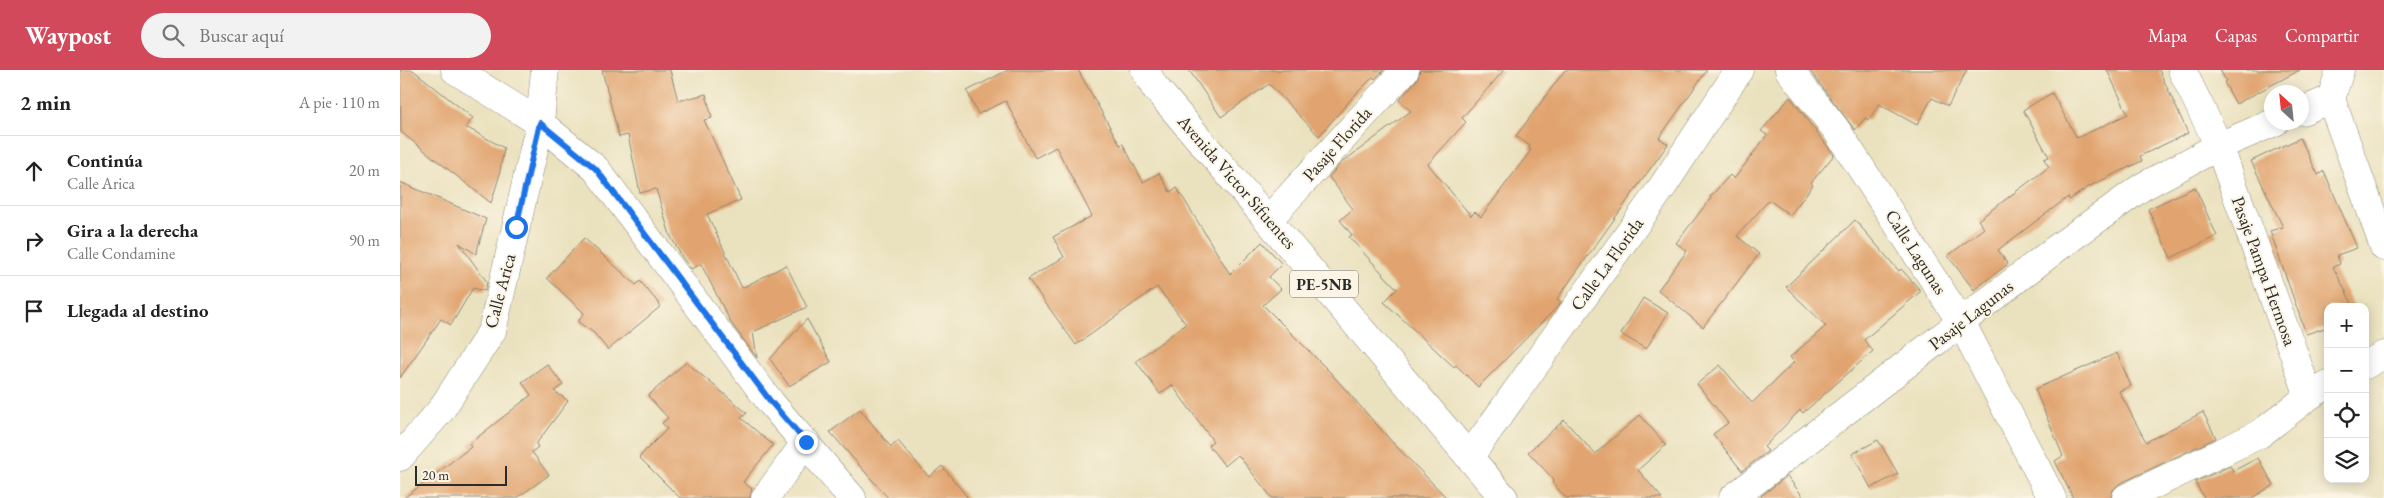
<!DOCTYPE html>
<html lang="es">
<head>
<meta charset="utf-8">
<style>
  body { margin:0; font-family:"EB Garamond",serif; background:#f2f2f2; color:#222 }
  .controls { position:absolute; right:15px; bottom:15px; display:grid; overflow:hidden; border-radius:10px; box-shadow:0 2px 12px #0003 }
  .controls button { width:45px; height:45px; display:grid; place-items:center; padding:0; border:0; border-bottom:1px solid #e0e0e0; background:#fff; color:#222; font:25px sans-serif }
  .compass { position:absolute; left:1864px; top:15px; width:45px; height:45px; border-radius:50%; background:#fff; box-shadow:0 2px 12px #0003; rotate:333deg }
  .scale { position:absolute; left:15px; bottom:12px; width:92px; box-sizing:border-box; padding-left:5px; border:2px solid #2b2b2b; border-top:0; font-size:14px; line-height:18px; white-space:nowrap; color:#2b2b2b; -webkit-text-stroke:4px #fcf5e5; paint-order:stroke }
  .stop { position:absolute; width:15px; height:15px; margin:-11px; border:4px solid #1a73e8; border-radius:50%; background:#fff }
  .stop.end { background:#1a73e8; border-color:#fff; box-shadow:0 1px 5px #0008 }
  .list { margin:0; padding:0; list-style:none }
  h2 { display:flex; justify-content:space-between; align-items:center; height:65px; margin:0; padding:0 20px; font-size:21px }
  h2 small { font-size:16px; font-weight:400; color:#767676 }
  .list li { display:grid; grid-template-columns:32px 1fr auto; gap:15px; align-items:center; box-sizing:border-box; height:70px; padding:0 20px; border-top:1px solid #e0e0e0 }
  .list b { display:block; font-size:19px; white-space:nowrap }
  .list p { margin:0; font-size:16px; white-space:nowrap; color:#767676 }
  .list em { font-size:16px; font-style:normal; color:#767676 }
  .icon { flex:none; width:28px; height:28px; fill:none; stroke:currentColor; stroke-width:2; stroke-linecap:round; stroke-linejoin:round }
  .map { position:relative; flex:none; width:1984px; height:428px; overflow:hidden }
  header { display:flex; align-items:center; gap:30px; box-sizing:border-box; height:70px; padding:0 25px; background:#d1495b; color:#fff }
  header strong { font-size:24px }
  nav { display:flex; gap:28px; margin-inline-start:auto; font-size:18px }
  .search { width:350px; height:45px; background:#f2f2f2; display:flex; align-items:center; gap:12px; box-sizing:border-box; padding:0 18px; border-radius:28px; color:#767676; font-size:19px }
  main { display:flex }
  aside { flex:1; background:#fff }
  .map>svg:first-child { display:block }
  .building { fill:#e1a46f }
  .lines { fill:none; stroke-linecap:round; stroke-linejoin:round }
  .street-casing { stroke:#8a8674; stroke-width:29 }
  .highway-casing { stroke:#8a8674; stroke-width:29 }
  .street { stroke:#fff; stroke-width:28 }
  .highway { stroke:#fff; stroke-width:28 }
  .route { stroke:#1a73e8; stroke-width:6 }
  .labels { text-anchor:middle; stroke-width:4; stroke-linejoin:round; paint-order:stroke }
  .shield { fill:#fcf5e5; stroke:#6a6863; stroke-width:1 }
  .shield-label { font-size:16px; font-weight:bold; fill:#2b2b2b }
  .street-label { font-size:18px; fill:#2b2b2b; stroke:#fcf5e5 }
</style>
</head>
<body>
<header>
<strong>Waypost</strong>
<div class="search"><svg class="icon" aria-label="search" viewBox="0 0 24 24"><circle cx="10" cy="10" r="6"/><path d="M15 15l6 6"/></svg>Buscar aquí</div>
<nav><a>Mapa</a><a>Capas</a><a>Compartir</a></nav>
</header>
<main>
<aside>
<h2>2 min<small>A pie · 110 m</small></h2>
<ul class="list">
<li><svg class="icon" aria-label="ahead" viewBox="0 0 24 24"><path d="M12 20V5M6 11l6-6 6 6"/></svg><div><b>Continúa</b><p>Calle Arica</p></div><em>20 m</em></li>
<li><svg class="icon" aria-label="right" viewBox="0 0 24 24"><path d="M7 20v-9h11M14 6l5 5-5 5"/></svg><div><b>Gira a la derecha</b><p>Calle Condamine</p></div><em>90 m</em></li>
<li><svg class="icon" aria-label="arrive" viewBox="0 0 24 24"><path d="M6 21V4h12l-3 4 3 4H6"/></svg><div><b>Llegada al destino</b></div></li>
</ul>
</aside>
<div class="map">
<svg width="1984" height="428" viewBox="0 0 1984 428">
  <rect width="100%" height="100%" fill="#fcf5e5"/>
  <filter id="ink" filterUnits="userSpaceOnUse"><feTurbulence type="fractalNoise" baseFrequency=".02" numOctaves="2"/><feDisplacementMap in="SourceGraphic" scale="10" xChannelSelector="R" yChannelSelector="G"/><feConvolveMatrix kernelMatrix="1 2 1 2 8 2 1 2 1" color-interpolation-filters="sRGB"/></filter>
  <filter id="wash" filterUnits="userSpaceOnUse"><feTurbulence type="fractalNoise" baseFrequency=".0096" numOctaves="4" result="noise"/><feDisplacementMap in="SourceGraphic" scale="20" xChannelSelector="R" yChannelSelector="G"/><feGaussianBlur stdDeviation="1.12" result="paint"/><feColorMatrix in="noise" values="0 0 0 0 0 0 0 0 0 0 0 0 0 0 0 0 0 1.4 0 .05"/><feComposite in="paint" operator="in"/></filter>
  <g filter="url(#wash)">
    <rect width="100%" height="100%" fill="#eae1be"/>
    <g id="blocks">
      <!-- building -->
      <g class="building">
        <polygon points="0,0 13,0 73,48 66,57 104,78 99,107 91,133 1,62"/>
        <polygon points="202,0 270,0 278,31 306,24 312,48 304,50 341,130 307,144 342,218 386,195 407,237 353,262 357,288 331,253 301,194 291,199 282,187 270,165 256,119 240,123 228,65 219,67"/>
        <polygon points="608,0 678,0 720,75 723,74 743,112 759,103 770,122 777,118 830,204 862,172 882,194 869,207 881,219 863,235 928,300 993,373 1047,428 872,428 838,385 825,396 808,375 813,371 772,315 760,324 736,291 786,254 757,217 676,275 628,209 664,187 653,167 692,146 656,77 635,88 606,31 578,44 567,21"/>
        <polygon points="789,0 984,0 975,9 973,7 952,28 919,66 869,14 821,47"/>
        <polygon points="1020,0 1104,0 1062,48 1066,52 1028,94 1071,146 1075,142 1081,147 1131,80 1129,79 1130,76 1116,66 1165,0 1307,0 1259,68 1268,74 1157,229 1161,232 1158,236 1078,317 1056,295 1054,297 984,232 997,219 949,167 952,165 940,150 953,139 929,107 940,94 1011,41 999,30 1017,10"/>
        <polygon points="1413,0 1567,0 1548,36 1532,28 1517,55 1479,34 1469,50 1465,48 1455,60 1411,2"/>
        <polygon points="1707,0 1759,0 1788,63 1740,86 1742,91 1690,116 1669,130 1668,127 1598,180 1608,194 1574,220 1548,186 1584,158 1578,150 1649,97 1644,89 1649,87 1623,40 1652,23 1677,68 1728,44"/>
        <polygon points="1820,0 1900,0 1836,34 1824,12 1826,11"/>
        <polygon points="1390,27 1434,85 1411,113 1413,115 1390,145 1369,130 1337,166 1359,184 1303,257 1258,220 1287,181 1276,173 1311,128 1310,127 1330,105 1334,109 1367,65 1361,61"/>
        <polygon points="1900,68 1918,105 1924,101 1957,178 1937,185 1940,194 1933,197 1954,237 1928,237 1928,257 1906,264 1870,161 1883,157 1851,91"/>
        <polygon points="0,112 86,149 76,184 59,173 87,212 85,221 73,218 51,255 41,249 0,308"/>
        <polygon points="1795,117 1817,166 1771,188 1748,139"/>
        <polygon points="1455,150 1499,201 1501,199 1521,221 1464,270 1473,281 1403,343 1400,340 1364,377 1368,381 1342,401 1313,364 1328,353 1297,314 1320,295 1352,333 1394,292 1390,287 1426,256 1386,217"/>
        <polygon points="184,168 236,215 240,211 261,236 208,280 194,263 178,252 184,243 147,208"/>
        <polygon points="1243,228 1268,243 1246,279 1221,264"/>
        <polygon points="407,249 431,292 389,316 370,289"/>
        <polygon points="1717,283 1731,316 1719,321 1746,372 1803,342 1816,368 1719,414 1713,420 1711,428 1673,428 1655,391 1663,386 1635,319"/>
        <polygon points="286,292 347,343 341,348 373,375 343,412 352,419 350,428 280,428 239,387 267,359 262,353 268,348 248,326"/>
        <polygon points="147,294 163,315 154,321 168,331 136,374 138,377 132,382 149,405 117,428 4,428 71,377 69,374 131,325 122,312"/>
        <polygon points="460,339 491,377 498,371 529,407 542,396 568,428 488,428 430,362"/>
        <polygon points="1240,345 1266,375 1238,400 1262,428 1166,428 1152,412 1154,410 1128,382 1164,350 1195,384"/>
        <polygon points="1478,370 1498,404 1471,418 1452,384"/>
        <polygon points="1858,388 1874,415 1852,428 1804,428 1795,412 1830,396 1833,401"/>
        <polygon points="1387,406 1404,428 1362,428 1361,426"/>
      </g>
    </g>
  </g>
  <g filter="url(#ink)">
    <use href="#blocks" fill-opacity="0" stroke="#8a8674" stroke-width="1"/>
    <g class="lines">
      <!-- street casing -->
      <g class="street-casing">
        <g id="street">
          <polyline points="55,0 140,53 196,99 371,333 452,428"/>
          <polyline points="1389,0 1435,58 1561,252 1652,428"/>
          <polyline points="1782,0 1819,76 1909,326"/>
          <polyline points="1931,29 1984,177"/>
          <polyline points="1931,29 1940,0"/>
          <polyline points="1902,41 1931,29"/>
          <polyline points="869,149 1005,0"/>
          <polyline points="1965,295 1984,285"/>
          <polyline points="1070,386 1263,116 1339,0"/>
          <polyline points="0,387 41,340 92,261 140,53 145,0"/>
          <polyline points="365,428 406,372"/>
          <polyline points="1333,428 1657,178 1742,117 1819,76 1875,52"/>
          <polyline points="1726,428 1860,364 1909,326 1928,315"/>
        </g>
      </g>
      <!-- highway casing -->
      <g class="highway-casing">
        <polyline id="highway" points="745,0 754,16 1104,428"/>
      </g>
      <!-- street -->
      <use href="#street" class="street"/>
      <!-- highway -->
      <use href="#highway" class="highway"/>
    </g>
  </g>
  <g class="lines" filter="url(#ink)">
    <!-- route -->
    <polyline class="route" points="116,157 140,53 196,99 371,332 406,372"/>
  </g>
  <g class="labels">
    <!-- shield labels -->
    <rect class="shield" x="890" y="200.5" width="68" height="27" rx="4"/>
    <g class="shield-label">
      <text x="924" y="220">PE-5NB</text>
    </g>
    <!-- street labels -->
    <g class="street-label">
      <text transform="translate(937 74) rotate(-48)" y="6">Pasaje Florida</text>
      <text transform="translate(837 112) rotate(49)" y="6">Avenida Victor Sifuentes</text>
      <text transform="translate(1516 182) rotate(57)" y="6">Calle Lagunas</text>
      <text transform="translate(1207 194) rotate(-54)" y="6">Calle La Florida</text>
      <text transform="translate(1864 201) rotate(70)" y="6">Pasaje Pampa Hermosa</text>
      <text transform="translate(100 221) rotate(-75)" y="6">Calle Arica</text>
      <text transform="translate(1571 245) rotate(-38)" y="6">Pasaje Lagunas</text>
    </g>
  </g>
</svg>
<div class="controls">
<button>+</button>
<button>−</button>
<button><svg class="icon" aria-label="locate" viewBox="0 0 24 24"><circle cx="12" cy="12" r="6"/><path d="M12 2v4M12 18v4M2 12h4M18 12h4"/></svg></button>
<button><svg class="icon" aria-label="layers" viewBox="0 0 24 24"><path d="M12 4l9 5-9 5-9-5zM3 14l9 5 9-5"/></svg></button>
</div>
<svg class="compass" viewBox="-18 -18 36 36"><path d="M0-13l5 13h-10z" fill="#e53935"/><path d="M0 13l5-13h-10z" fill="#767676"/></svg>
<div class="scale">20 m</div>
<div class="stop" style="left:116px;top:157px"></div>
<div class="stop end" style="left:406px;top:372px"></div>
</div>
</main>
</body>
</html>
